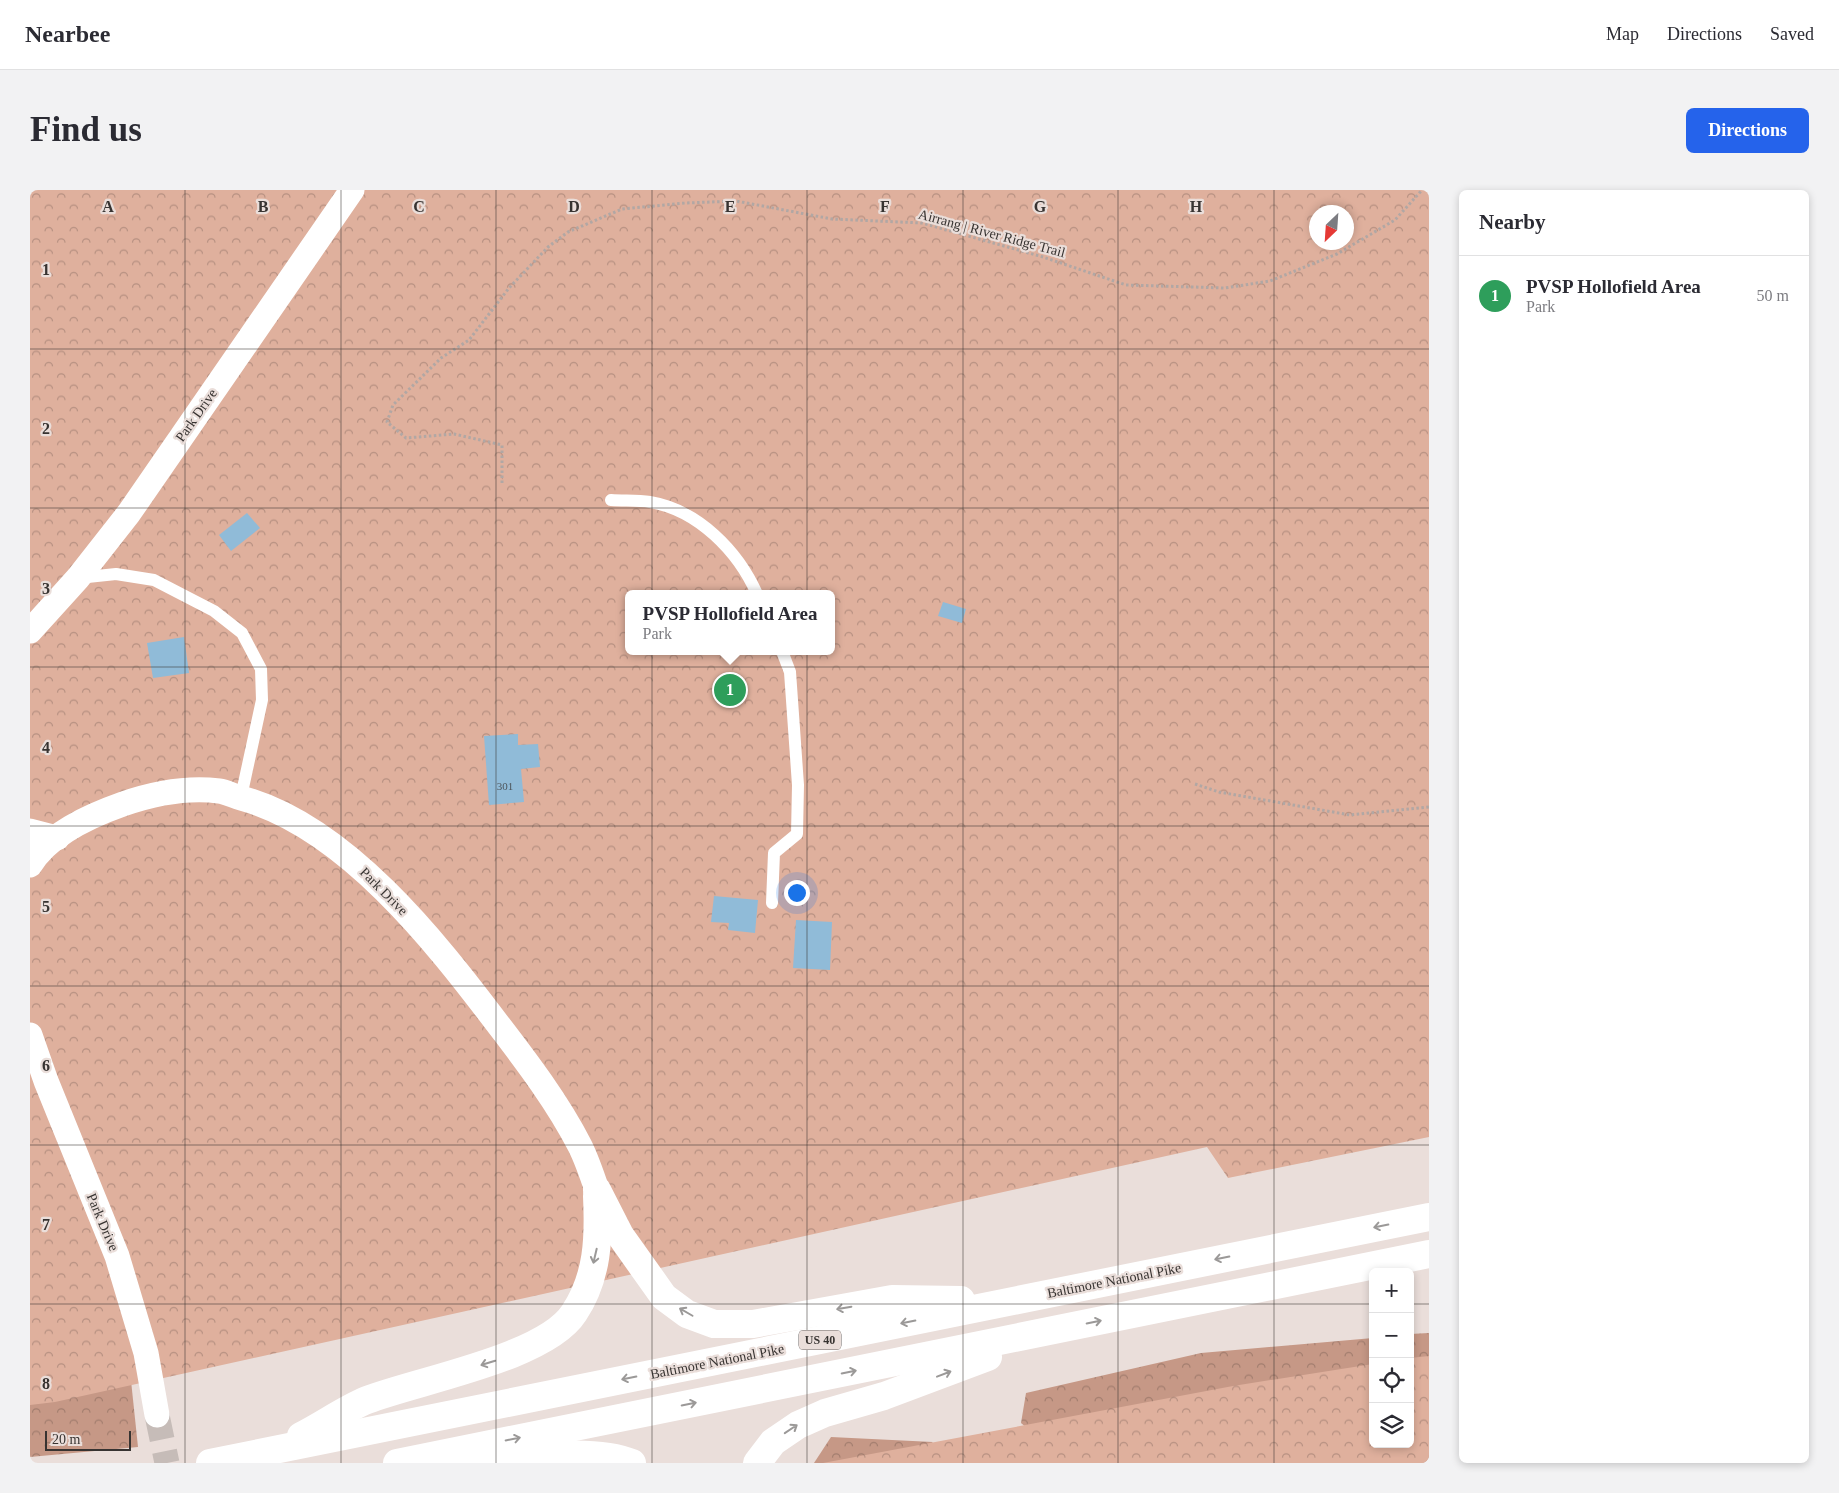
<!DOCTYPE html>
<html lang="en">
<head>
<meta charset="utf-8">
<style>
  body { margin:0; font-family:Georgia,serif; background:#f2f2f3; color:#2b2b33 }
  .controls { position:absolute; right:15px; bottom:15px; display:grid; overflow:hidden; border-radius:8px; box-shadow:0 2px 8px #0003 }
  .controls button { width:45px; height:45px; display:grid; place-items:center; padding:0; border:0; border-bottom:1px solid #e1e1e2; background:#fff; color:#2b2b33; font:25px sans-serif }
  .compass { position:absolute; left:1279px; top:15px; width:45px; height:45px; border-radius:50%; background:#fff; box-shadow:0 2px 8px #0003; rotate:205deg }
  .scale { position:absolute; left:15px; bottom:12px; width:86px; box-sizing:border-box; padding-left:5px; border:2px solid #373331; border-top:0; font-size:14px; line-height:18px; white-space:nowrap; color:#373331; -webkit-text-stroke:4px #eadeda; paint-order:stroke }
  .you { position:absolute; left:766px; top:702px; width:18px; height:18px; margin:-12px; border:4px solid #fff; border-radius:50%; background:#1a73e8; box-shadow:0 0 0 8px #1a73e833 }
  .badge { display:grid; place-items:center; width:32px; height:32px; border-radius:50%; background:#2563eb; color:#fff; font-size:16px; font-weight:700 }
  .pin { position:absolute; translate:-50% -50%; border:2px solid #fff; box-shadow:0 1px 5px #0006 }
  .popup { position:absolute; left:595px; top:400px; width:210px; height:65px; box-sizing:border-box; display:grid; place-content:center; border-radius:8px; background:#fff; filter:drop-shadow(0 1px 4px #0005); font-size:16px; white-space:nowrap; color:#7c7c81 }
  .popup b { font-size:19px; color:#2b2b33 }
  .popup::after { content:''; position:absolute; left:50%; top:100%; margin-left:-10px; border:10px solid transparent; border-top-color:#fff }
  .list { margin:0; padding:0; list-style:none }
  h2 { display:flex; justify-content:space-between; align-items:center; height:65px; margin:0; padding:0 20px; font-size:21px }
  h2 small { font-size:16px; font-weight:400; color:#7c7c81 }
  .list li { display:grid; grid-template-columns:32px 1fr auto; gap:15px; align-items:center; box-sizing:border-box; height:80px; padding:0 20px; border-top:1px solid #e1e1e2 }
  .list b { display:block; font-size:19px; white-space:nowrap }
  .list p { margin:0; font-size:16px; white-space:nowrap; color:#7c7c81 }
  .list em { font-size:16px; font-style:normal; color:#7c7c81 }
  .icon { flex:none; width:28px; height:28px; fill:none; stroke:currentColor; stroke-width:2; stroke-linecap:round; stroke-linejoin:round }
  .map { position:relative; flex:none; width:1399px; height:1273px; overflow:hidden; border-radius:8px }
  header { display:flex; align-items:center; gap:30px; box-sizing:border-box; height:70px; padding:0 25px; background:#fff; border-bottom:1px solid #e1e1e2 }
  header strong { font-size:24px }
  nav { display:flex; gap:28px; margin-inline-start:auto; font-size:18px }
  .intro { display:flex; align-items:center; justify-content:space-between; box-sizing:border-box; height:120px; padding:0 30px }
  h1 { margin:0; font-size:35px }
  .button { padding:12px 22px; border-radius:8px; background:#2563eb; color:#fff; font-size:18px; font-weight:700 }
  main { display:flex; gap:30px; padding:0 30px }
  aside { flex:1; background:#fff; border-radius:8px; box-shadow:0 2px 8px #0003 }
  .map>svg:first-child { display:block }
  .forest { fill:url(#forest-crowns) }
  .park { fill:url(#park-crowns); fill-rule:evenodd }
  .building { fill:#90bbd8 }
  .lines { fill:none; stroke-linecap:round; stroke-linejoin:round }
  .minor-tunnel { stroke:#c6bcb8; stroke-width:25; stroke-dasharray:25 12; stroke-linecap:butt }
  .path { stroke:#b1a7a4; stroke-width:3; stroke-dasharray:2.5 2.5; stroke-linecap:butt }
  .service { stroke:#fff; stroke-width:12 }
  .minor { stroke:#fff; stroke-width:25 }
  .primary { stroke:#fff; stroke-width:28 }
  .oneway { stroke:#9b9998 }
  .grid { fill:none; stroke:#373331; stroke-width:1; stroke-opacity:0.55 }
  .labels { text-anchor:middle; stroke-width:4.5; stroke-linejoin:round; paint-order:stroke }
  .number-label { font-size:11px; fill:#4d555b }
  .shield { fill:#eadeda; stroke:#6d6664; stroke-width:1 }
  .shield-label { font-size:12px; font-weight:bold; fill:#373331 }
  .street-label { font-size:14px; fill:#373331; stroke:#eadeda }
  .grid-label { font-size:16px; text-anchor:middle; font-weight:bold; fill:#373331; stroke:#eadeda; stroke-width:4.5; stroke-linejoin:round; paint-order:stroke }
</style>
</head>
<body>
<header>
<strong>Nearbee</strong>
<nav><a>Map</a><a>Directions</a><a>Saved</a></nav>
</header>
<div class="intro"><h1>Find us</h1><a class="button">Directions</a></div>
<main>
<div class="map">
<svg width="1399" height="1273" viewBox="0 0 1399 1273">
  <defs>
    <pattern id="forest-crowns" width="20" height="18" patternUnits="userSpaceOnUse" patternTransform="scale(1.25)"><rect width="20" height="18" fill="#c69886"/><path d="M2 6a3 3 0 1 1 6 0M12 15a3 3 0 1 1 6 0" fill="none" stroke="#a27d6e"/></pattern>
    <pattern id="park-crowns" width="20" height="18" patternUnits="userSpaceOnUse" patternTransform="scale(1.25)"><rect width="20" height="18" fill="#dfb09d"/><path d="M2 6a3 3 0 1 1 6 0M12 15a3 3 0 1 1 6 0" fill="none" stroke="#b69081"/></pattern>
  </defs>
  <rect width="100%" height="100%" fill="#eadeda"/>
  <!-- forest -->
  <g class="forest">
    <polygon points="0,956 100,1181 108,1257 0,1267"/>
    <polygon points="1399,1143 1399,1273 1024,1261 991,1233 996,1203 1171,1163 1343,1148 1343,1254 1380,1254 1380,1144"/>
    <polygon points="801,1247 903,1252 879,1273 784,1273"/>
  </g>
  <!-- park -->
  <g class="park">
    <path d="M0 0H1399V947L1198 988 1177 957 25 1212 0 1215ZM1286 22H1316V52H1286ZM599 404H801V461H599Z"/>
    <polygon points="1399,1166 1399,1273 793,1273 1203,1196 1343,1174 1343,1254 1380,1254 1380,1168"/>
  </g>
  <!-- building -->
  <g class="building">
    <polygon points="217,323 230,338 201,361 189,345"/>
    <polygon points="913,412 936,419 932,433 908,426"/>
    <polygon points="154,447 159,483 123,488 117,453"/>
    <polygon points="488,544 488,555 508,554 510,577 491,579 494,612 459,615 454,546"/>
    <polygon points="684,706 728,710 725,743 698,740 699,733 681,732"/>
    <polygon points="766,730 802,732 800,780 763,778"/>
  </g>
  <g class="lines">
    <!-- minor-tunnel -->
    <polyline class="minor-tunnel" points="127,1225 137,1273"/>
    <!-- path -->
    <g class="path">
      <polyline points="472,293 472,255 424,244 376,248 357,232 363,215 411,168 439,150 479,98 518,57 538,42 592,19 656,13 706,11 802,29 892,33 1013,67 1096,95 1195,98 1240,91 1307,64 1365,30 1392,0"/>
      <polyline points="1165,594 1189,602 1320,625 1399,617"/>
    </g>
    <!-- service -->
    <g class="service">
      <path d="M581 310C594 311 607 310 620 312 668 320 708 361 727 404"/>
      <polyline points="48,388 86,384 124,390 184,421 212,443 231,479 232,510 211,607"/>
      <polyline points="742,713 744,663 767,644 768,595 760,482 752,461"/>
    </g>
    <!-- minor -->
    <g class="minor">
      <polyline points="0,441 48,388 99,323 322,0"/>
      <polyline points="0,641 27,648"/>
      <path d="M0 675C19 644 59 626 93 614 122 604 157 597 189 601 196 602 204 606 211 608 315 636 405 751 467 833 497 872 528 913 550 956 557 970 562 985 567 1000"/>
      <polyline points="0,845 16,891 87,1066 116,1163 127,1225"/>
    </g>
    <!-- primary -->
    <g class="primary">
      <polyline points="567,1000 590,1045 634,1107 657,1124 684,1134 723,1134 862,1109 931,1110"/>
      <path d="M271 1246C293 1235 315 1219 337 1210 389 1190 515 1168 544 1123 568 1087 569 1048 567 1006"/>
      <path d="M450 1270C493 1268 563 1257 602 1273"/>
      <polyline points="180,1273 1399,1027"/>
      <polyline points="367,1273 1399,1064"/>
      <polyline points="727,1273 743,1252 768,1235 795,1223 854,1206 958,1167"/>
    </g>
  </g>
  <!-- one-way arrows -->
  <defs><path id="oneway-shaft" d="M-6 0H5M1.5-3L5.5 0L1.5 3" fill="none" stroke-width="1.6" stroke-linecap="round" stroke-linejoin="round" transform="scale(1.25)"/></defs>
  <g class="oneway">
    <use href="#oneway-shaft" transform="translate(1351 1036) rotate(169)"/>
    <use href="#oneway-shaft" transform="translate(565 1066) rotate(103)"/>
    <use href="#oneway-shaft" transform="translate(1192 1068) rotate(169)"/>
    <use href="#oneway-shaft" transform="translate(814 1118) rotate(170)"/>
    <use href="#oneway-shaft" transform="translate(656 1122) rotate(-150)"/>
    <use href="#oneway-shaft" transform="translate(878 1132) rotate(169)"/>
    <use href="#oneway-shaft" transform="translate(1064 1132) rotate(-12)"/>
    <use href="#oneway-shaft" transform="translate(458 1173) rotate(163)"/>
    <use href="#oneway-shaft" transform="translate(819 1182) rotate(-11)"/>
    <use href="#oneway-shaft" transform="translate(914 1184) rotate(-21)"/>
    <use href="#oneway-shaft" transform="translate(599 1188) rotate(169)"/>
    <use href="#oneway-shaft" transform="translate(659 1214) rotate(-11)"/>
    <use href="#oneway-shaft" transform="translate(761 1239) rotate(-34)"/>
    <use href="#oneway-shaft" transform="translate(483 1249) rotate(-11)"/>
  </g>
  <!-- grid -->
  <path class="grid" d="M155 0V1273M311 0V1273M466 0V1273M622 0V1273M777 0V1273M933 0V1273M1088 0V1273M1244 0V1273M0 159H1399M0 318H1399M0 477H1399M0 636H1399M0 796H1399M0 955H1399M0 1114H1343M1380 1114H1399"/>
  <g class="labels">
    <!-- number labels -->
    <g class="number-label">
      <text x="475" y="600">301</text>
    </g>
    <!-- shield labels -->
    <rect class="shield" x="769" y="1140.5" width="42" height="19" rx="4"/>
    <g class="shield-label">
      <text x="790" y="1154">US 40</text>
    </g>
    <!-- street labels -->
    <g class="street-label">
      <text transform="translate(962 43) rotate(15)" y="5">Airrang | River Ridge Trail</text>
      <text transform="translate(166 225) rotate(-55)" y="5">Park Drive</text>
      <text transform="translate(354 701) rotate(45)" y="5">Park Drive</text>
      <text transform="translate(73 1032) rotate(67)" y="5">Park Drive</text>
      <text transform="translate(1084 1090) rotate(-11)" y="5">Baltimore National Pike</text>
      <text transform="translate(687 1171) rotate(-11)" y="5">Baltimore National Pike</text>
    </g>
  </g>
  <g class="grid-label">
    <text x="78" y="22">A</text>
    <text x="233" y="22">B</text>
    <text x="389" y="22">C</text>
    <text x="544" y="22">D</text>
    <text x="700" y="22">E</text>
    <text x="855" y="22">F</text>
    <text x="1010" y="22">G</text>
    <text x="1166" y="22">H</text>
    <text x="16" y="85">1</text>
    <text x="16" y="244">2</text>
    <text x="16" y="404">3</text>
    <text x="16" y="563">4</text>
    <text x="16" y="722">5</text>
    <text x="16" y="881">6</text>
    <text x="16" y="1040">7</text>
    <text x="16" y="1199">8</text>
  </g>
</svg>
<div class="controls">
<button>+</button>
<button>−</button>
<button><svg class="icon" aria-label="locate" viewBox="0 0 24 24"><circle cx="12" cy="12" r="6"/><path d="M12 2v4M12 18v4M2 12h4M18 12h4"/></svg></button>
<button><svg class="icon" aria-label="layers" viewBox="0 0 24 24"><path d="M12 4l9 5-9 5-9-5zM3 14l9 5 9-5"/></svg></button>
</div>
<svg class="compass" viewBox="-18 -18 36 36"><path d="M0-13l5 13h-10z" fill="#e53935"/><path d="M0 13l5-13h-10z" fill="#7c7c81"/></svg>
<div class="scale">20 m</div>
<div class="you"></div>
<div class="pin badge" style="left:700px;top:500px;background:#2e9e5b">1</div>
<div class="popup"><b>PVSP Hollofield Area</b>Park</div>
</div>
<aside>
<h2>Nearby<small></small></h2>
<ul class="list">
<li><span class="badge" style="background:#2e9e5b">1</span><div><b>PVSP Hollofield Area</b><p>Park</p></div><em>50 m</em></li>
</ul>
</aside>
</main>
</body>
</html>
